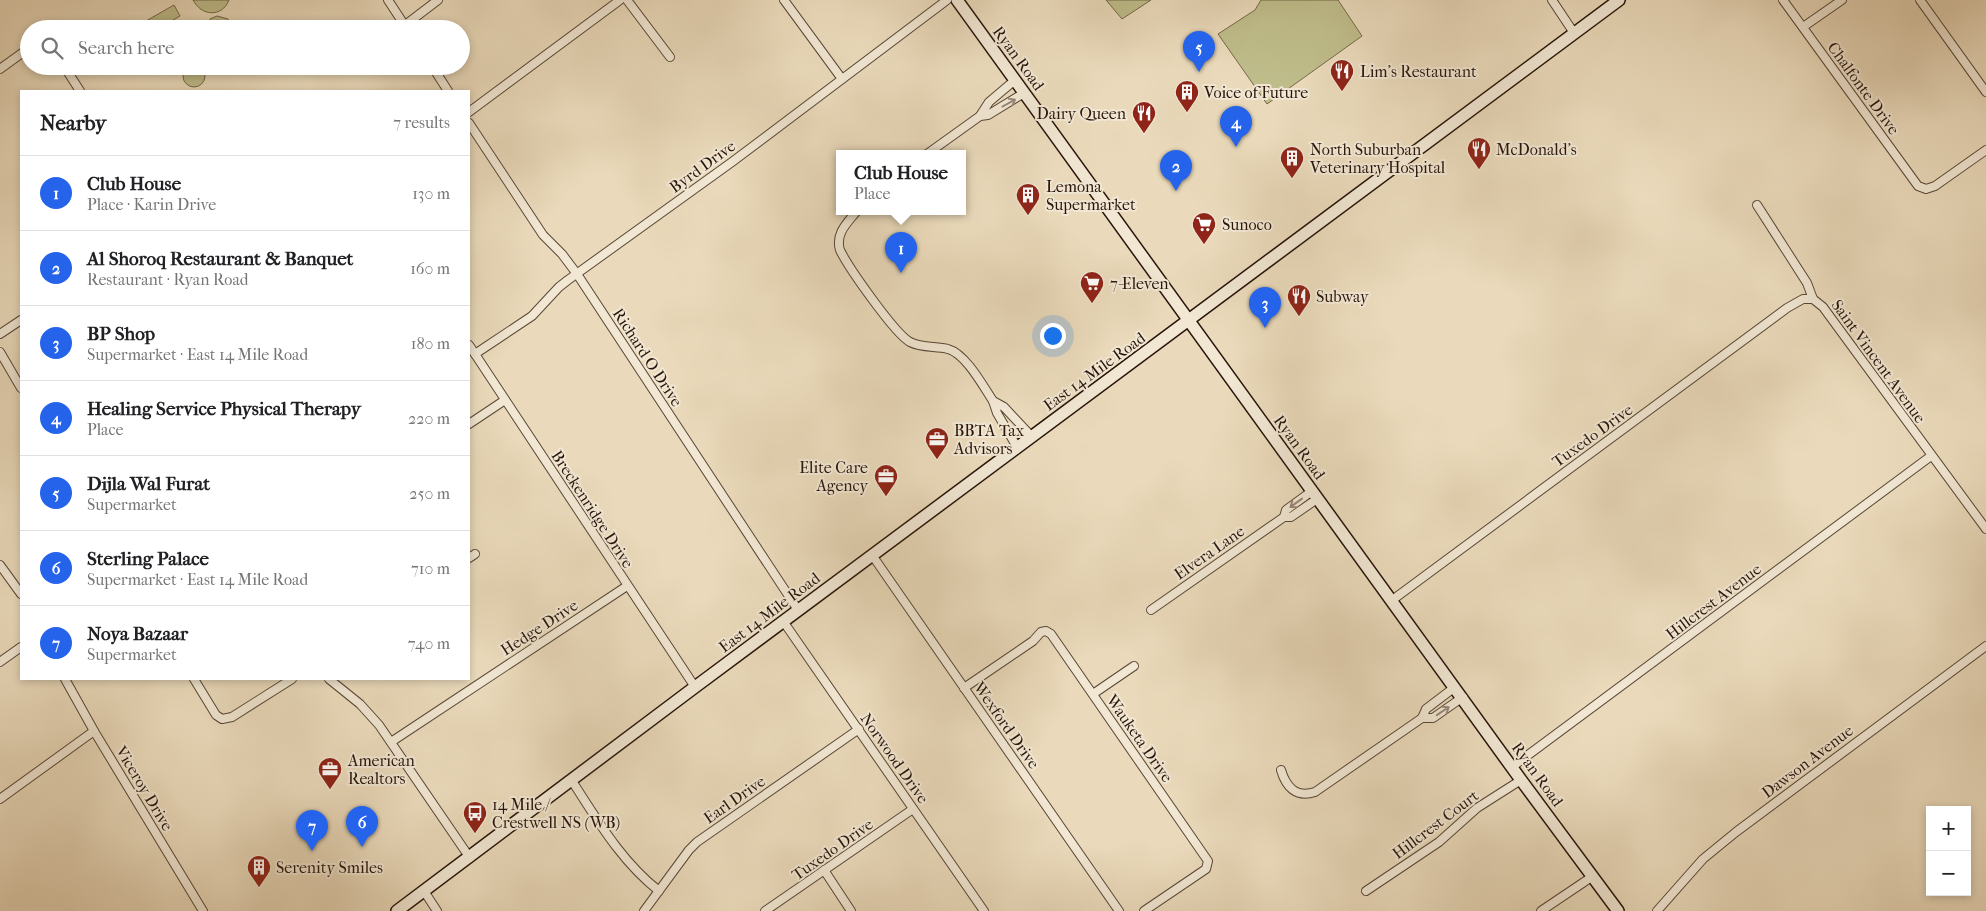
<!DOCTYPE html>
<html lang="en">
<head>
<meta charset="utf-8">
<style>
  body { margin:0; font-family:"IM FELL French Canon",serif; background:#f2f2f2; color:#202124 }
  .controls { position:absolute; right:15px; bottom:15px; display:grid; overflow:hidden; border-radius:0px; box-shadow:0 2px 8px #0003 }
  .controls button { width:45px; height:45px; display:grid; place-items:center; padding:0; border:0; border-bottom:1px solid #e0e0e0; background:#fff; color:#202124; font:25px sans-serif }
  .you { position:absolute; left:1052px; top:335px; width:18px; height:18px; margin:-12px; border:4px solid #fff; border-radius:50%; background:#1a73e8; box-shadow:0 0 0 8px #1a73e833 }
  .badge { display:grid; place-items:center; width:32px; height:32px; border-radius:50%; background:#2563eb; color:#fff; font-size:16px; font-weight:700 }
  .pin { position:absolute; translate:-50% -41px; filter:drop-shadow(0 1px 2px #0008) }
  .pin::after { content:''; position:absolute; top:26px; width:18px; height:15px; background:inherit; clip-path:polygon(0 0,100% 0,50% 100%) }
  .popup { position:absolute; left:836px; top:150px; width:130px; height:65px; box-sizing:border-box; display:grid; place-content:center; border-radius:0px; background:#fff; filter:drop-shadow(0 1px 4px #0005); font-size:16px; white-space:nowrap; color:#757577 }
  .popup b { font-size:19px; color:#202124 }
  .popup::after { content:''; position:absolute; left:50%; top:100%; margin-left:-10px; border:10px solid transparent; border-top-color:#fff }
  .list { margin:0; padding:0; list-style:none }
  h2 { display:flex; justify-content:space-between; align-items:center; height:65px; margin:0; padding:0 20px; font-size:21px }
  h2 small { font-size:16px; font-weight:400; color:#757577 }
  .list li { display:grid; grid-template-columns:32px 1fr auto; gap:15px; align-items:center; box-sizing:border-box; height:75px; padding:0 20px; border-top:1px solid #e0e0e0 }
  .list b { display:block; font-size:19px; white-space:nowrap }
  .list p { margin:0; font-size:16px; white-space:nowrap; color:#757577 }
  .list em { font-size:16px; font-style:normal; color:#757577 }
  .icon { flex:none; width:28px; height:28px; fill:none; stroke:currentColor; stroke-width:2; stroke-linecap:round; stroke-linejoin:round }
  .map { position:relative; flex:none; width:1986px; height:911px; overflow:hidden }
  .search { position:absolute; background:#fff; box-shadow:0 2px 8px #0003; left:20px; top:20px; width:450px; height:55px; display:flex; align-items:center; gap:12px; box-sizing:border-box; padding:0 18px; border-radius:28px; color:#757577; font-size:19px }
  .panel { position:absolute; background:#fff; box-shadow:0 2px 8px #0003; left:20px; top:90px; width:450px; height:590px; border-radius:0px }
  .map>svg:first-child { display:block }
  .green { fill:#bfbd8b; stroke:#74684a }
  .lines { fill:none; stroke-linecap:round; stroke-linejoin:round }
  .street-casing { stroke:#584636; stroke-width:10 }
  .secondary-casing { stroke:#28140a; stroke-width:14 }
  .street { stroke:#f1e7d3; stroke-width:8 }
  .secondary { stroke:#f1e7d3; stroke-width:11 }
  .oneway { stroke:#978879 }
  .labels { text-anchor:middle; stroke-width:4; stroke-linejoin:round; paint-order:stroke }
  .street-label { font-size:16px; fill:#28140a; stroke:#f1e7d3 }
  .poi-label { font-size:16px; fill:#28140a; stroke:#f1e7d3; text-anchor:start }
</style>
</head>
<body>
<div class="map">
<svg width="1986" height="911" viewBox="0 0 1986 911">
  <rect width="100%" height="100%" fill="#eadabb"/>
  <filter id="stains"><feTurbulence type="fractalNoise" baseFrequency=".004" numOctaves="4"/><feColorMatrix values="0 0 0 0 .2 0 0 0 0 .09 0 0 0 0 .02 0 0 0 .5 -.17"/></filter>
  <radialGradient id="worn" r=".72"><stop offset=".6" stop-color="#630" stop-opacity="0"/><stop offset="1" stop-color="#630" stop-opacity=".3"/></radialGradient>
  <!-- green -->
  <g class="green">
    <path d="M193 0H229C222 18 201 16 193 0Z"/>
    <polygon points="1106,0 1151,0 1122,19"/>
    <polygon points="1261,0 1338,0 1362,36 1267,104 1218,34 1255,10"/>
    <polygon points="174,5 180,16 158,29 141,29 139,25"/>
    <polygon points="217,16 228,19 231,29 207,29 210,19"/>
    <circle cx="194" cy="76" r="11"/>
  </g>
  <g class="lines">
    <!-- street casing -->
    <g class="street-casing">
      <g id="street">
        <polyline points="388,0 407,29"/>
        <polyline points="627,0 670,57"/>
        <polyline points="784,0 842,79"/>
        <polyline points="1552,0 1574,33"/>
        <polyline points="1783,0 1918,186 1926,189 1935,186 1986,150"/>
        <polyline points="1920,0 1986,92"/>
        <polyline points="1803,27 1842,0"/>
        <polyline points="400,29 438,0"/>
        <polyline points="64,66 80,91"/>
        <polyline points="432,66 448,91"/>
        <polyline points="0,69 29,48"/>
        <polyline points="1015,80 989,102 980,116 988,115 1024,93"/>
        <polyline points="469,112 620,0"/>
        <polyline points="469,123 543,235 562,254 577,274 798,610"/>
        <polyline points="927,154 980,116"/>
        <polyline points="1757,205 1807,283 1813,299 1823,307 1986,529"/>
        <path d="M856 212C847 223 835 234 840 250 848 267 895 334 910 342 921 348 936 346 948 349 966 354 983 386 993 401"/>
        <polyline points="0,334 21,320"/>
        <polyline points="469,345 695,687"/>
        <polyline points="0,352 21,388"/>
        <polyline points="475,354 532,316 559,287 568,280 732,162 947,0"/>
        <polyline points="469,424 505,400"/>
        <polyline points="1017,447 997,413 993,401 1004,407 1032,437"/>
        <polyline points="1284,517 1286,510 1312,491"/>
        <polyline points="872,555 1119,911"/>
        <polyline points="469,558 475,554"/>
        <polyline points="0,565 21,594"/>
        <polyline points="1391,601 1787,308 1803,299 1813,299"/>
        <polyline points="1151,610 1284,517 1291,517 1317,499"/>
        <polyline points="783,621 984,911"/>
        <polyline points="0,662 21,647"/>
        <polyline points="65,679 94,731 203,911"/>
        <polyline points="194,679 216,715 222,719 232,717 292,679"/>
        <polyline points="329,679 360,704 379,725 470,858"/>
        <polyline points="964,688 1033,641 1041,632 1046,631 1051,634 1208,861 1206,869 1144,911"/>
        <polyline points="1093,694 1134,666"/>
        <polyline points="1422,718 1433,718 1463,697"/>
        <polyline points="391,742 627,586"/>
        <polyline points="1512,767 1931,456"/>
        <path d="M1281 770C1286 787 1296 798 1315 792L1422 718 1426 709 1455 687"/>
        <path d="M572 781C598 821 621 861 659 891"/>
        <polyline points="0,799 94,731"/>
        <polyline points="824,870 851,911"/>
        <polyline points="424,891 437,911"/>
        <polyline points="1366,891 1439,842 1477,808 1521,780"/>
        <polyline points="644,911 689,850 697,842 859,729"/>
        <polyline points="765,911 913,809"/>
        <polyline points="1541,911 1593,876"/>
        <polyline points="1657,911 1703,859 1736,832 1986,646"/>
      </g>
    </g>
    <!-- secondary casing -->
    <g class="secondary-casing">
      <g id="secondary">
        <polyline points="957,0 1521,780 1618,911"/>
        <polyline points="397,911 695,687 1619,0"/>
      </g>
    </g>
    <!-- street -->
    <use href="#street" class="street"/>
    <!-- secondary -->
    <use href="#secondary" class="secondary"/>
  </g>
  <!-- one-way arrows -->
  <defs><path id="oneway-shaft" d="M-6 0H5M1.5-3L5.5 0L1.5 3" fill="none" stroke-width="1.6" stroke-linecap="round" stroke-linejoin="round" transform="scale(1.25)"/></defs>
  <g class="oneway">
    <use href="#oneway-shaft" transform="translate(1009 103) rotate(-29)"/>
    <use href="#oneway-shaft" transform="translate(1296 503) rotate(144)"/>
    <use href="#oneway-shaft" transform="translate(1443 711) rotate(-34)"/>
  </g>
  <!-- icons -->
  <defs>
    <g id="restaurant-pin" transform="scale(1.25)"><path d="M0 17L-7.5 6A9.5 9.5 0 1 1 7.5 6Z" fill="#8f2418" stroke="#f1e7d3"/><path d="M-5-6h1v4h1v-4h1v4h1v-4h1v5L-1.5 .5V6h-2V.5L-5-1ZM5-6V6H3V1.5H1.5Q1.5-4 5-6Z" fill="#fff"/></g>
    <g id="building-pin" transform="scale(1.25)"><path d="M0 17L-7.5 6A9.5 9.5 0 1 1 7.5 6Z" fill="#8f2418" stroke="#f1e7d3"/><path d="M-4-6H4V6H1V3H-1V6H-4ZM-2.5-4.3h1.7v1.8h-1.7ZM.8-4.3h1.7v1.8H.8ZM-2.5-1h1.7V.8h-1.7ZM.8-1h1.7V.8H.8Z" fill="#fff"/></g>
    <g id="supermarket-pin" transform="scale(1.25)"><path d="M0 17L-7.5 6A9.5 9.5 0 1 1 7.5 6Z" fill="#8f2418" stroke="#f1e7d3"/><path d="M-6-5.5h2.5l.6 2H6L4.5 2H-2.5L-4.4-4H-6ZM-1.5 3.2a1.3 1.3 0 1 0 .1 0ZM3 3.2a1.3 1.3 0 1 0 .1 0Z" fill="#fff"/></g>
    <g id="office-pin" transform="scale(1.25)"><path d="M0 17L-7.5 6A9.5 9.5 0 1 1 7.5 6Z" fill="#8f2418" stroke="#f1e7d3"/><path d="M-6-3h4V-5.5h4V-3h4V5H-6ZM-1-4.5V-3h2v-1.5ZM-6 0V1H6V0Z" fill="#fff"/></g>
    <g id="bus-pin" transform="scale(1.25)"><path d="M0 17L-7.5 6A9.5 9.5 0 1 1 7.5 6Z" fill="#8f2418" stroke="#f1e7d3"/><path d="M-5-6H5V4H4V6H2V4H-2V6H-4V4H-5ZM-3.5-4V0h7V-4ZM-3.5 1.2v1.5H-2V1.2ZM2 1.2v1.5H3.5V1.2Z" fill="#fff"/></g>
  </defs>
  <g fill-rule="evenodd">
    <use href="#restaurant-pin" x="1342" y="71"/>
    <use href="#building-pin" x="1187" y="92"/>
    <use href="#restaurant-pin" x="1144" y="113"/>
    <use href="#restaurant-pin" x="1479" y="149"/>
    <use href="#building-pin" x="1292" y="158"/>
    <use href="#building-pin" x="1028" y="195"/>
    <use href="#supermarket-pin" x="1204" y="224"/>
    <use href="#supermarket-pin" x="1092" y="283"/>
    <use href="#restaurant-pin" x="1299" y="296"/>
    <use href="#office-pin" x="937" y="439"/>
    <use href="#office-pin" x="886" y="476"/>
    <use href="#office-pin" x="330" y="769"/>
    <use href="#bus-pin" x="475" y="813"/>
    <use href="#building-pin" x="259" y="867"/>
  </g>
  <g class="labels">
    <!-- street labels -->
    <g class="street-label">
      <text transform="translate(1019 58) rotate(54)" y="6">Ryan Road</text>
      <text transform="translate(1864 88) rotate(54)" y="6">Chalfonte Drive</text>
      <text transform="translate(702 166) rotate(-36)" y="6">Byrd Drive</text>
      <text transform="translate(648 357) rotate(57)" y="6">Richard O Drive</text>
      <text transform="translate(1879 361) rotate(54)" y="6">Saint Vincent Avenue</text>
      <text transform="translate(1094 371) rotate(-36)" y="6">East 14 Mile Road</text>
      <text transform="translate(1592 435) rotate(-36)" y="6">Tuxedo Drive</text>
      <text transform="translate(1300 447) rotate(54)" y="6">Ryan Road</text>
      <text transform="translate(593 509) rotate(57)" y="6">Breckenridge Drive</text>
      <text transform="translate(1209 552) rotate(-35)" y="6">Elvera Lane</text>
      <text transform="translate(1713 601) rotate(-37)" y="6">Hillcrest Avenue</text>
      <text transform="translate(769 612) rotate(-37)" y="6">East 14 Mile Road</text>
      <text transform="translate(539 627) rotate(-33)" y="6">Hedge Drive</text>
      <text transform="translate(1007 725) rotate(55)" y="6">Wexford Drive</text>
      <text transform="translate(1140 738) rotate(55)" y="6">Wauketa Drive</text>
      <text transform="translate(895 758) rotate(55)" y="6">Norwood Drive</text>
      <text transform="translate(1807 761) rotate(-37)" y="6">Dawson Avenue</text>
      <text transform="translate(1538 774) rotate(54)" y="6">Ryan Road</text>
      <text transform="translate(145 788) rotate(59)" y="6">Viceroy Drive</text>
      <text transform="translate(734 799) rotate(-35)" y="6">Earl Drive</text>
      <text transform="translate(1435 824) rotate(-37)" y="6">Hillcrest Court</text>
      <text transform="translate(832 849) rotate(-35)" y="6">Tuxedo Drive</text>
    </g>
    <!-- poi labels -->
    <g class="poi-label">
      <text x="1360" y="77">Lim's Restaurant</text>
      <text x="1204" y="98">Voice of Future</text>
      <text x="1126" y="119" text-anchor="end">Dairy Queen</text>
      <text x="1310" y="155">North Suburban<tspan x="1310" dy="18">Veterinary Hospital</tspan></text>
      <text x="1496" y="155">McDonald's</text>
      <text x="1046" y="192">Lemona<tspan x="1046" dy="18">Supermarket</tspan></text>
      <text x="1222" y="230">Sunoco</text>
      <text x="1110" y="289">7-Eleven</text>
      <text x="1316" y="302">Subway</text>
      <text x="954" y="436">BBTA Tax<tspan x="954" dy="18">Advisors</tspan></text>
      <text x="868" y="473" text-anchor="end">Elite Care<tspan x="868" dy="18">Agency</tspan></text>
      <text x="348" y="766">American<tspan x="348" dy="18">Realtors</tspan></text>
      <text x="492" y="810">14 Mile /<tspan x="492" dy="18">Crestwell NS (WB)</tspan></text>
      <text x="276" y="873">Serenity Smiles</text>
    </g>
  </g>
  <rect width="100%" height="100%" filter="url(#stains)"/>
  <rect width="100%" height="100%" fill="url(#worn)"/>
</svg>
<div class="controls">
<button>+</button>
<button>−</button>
</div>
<div class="you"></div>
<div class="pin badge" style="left:901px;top:273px">1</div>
<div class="popup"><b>Club House</b>Place</div>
<div class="pin badge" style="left:1176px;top:191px">2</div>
<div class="pin badge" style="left:1265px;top:328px">3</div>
<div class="pin badge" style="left:1236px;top:147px">4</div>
<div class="pin badge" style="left:1199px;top:72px">5</div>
<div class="pin badge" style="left:362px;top:847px">6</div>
<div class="pin badge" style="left:312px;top:851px">7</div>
<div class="search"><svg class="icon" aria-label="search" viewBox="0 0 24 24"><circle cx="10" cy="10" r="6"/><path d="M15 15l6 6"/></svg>Search here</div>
<section class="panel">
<h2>Nearby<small>7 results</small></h2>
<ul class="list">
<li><span class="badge">1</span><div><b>Club House</b><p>Place · Karin Drive</p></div><em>130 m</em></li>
<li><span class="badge">2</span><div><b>Al Shoroq Restaurant &amp; Banquet</b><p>Restaurant · Ryan Road</p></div><em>160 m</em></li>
<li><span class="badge">3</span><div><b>BP Shop</b><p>Supermarket · East 14 Mile Road</p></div><em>180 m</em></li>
<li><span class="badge">4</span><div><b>Healing Service Physical Therapy</b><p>Place</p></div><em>220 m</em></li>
<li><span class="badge">5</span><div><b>Dijla Wal Furat</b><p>Supermarket</p></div><em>250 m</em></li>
<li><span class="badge">6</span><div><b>Sterling Palace</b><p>Supermarket · East 14 Mile Road</p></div><em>710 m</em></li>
<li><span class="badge">7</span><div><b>Noya Bazaar</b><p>Supermarket</p></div><em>740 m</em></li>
</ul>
</section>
</div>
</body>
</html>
